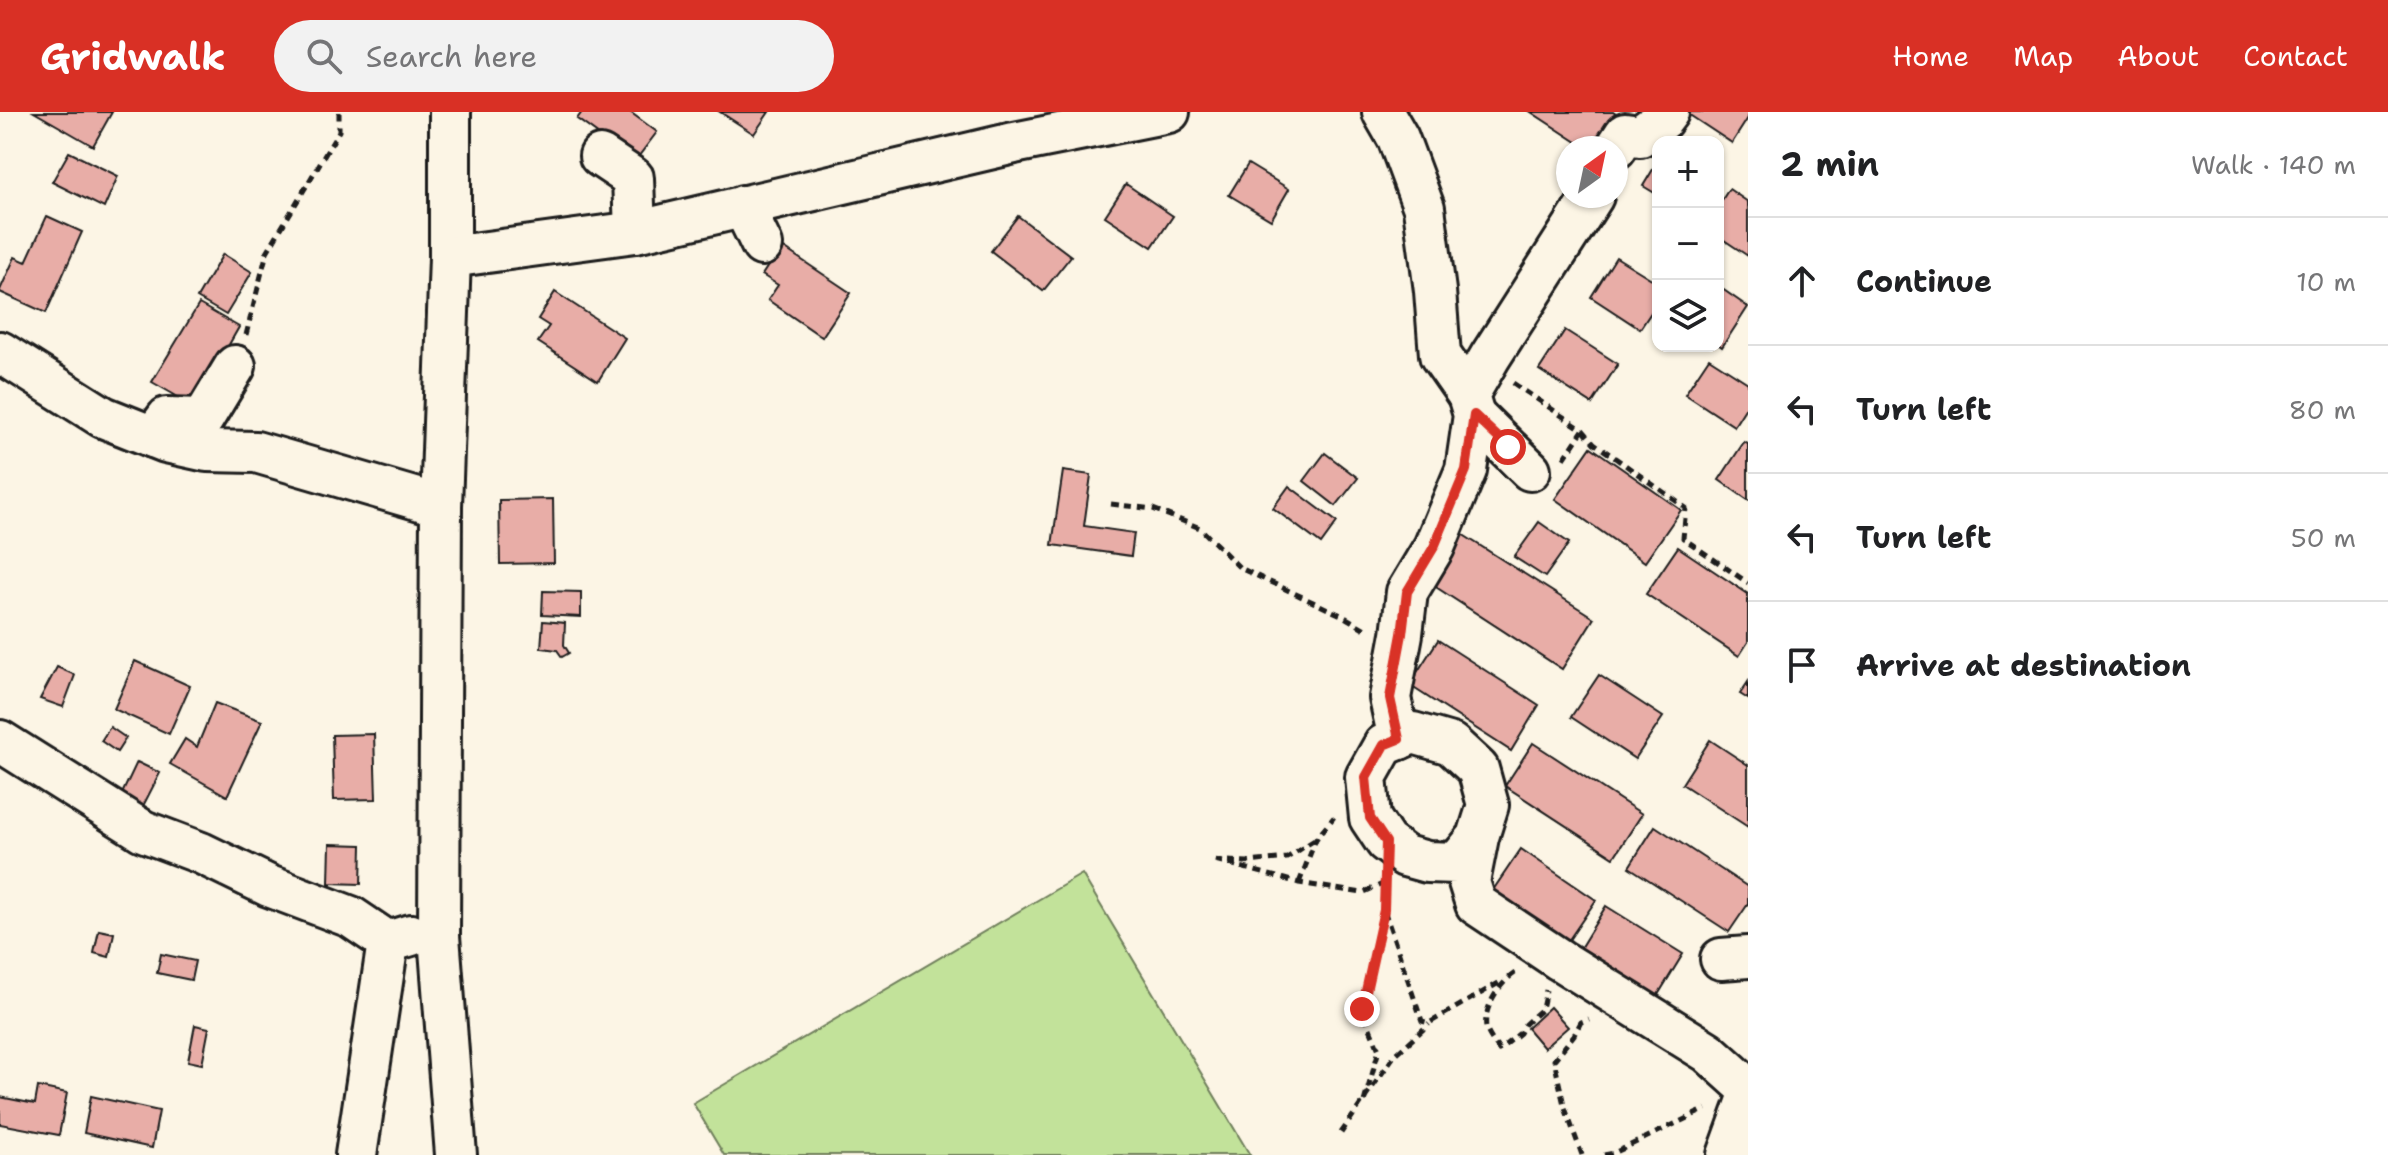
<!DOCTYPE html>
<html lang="en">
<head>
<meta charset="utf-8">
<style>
  body { margin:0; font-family:"Shantell Sans",sans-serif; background:#f2f2f2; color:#202124 }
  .controls { position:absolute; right:24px; top:24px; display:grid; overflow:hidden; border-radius:16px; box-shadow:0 2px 6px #0004 }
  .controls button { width:72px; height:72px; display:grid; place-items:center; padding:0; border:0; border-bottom:2px solid #e0e0e0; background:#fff; color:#202124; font:40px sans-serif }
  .compass { position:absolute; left:1556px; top:24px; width:72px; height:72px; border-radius:50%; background:#fff; box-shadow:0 2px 6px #0004; rotate:33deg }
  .stop { position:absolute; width:24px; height:24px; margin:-18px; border:6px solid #d93025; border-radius:50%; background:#fff }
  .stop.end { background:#d93025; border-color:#fff; box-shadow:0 2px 8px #0008 }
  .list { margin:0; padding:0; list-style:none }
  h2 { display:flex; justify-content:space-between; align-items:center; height:104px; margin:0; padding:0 32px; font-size:34px }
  h2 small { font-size:26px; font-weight:400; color:#757577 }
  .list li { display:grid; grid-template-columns:52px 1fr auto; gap:24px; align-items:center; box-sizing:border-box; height:128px; padding:0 32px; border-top:2px solid #e0e0e0 }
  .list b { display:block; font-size:30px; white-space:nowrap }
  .list em { font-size:26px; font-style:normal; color:#757577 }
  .icon { flex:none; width:44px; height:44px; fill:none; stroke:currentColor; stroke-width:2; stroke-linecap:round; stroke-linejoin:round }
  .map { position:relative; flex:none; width:1748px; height:1043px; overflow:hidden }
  header { display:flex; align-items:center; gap:48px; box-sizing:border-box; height:112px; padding:0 40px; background:#d93025; color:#fff }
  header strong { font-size:38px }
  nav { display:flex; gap:44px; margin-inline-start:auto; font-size:28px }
  .search { width:560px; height:72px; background:#f2f2f2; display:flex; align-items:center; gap:20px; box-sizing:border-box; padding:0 28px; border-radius:44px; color:#757577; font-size:30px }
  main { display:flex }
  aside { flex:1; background:#fff }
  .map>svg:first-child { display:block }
  .green { fill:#c2e29a; stroke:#6f7f5b; stroke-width:2 }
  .building { fill:#e8ada7; stroke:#1c1c1c; stroke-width:2 }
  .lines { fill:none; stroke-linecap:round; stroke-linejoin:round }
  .minor-casing { stroke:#1c1c1c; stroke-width:46 }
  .path { stroke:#1c1c1c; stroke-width:5; stroke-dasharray:8 6; stroke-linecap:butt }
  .minor { stroke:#fcf5e5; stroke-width:40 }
  .route { stroke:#d93025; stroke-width:10 }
</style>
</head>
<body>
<header>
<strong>Gridwalk</strong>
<div class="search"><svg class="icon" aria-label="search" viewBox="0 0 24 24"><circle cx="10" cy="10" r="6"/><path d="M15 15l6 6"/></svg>Search here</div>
<nav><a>Home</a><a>Map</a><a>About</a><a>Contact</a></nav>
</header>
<main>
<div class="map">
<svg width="1748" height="1043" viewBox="0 0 1748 1043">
  <rect width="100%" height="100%" fill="#fcf5e5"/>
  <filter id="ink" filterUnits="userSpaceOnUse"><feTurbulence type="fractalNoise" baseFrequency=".0125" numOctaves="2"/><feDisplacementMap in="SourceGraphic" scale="16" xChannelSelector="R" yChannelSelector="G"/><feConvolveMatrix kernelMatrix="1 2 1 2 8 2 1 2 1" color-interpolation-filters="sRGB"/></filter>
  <g filter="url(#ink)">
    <!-- green -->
    <polygon class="green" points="1082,762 1250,1043 724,1043 693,991"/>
    <!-- building -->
    <g class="building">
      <polygon points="34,0 112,0 93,34"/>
      <polygon points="582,0 630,0 657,20 635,49 577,7"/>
      <polygon points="720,0 769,0 754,22"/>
      <polygon points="1531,0 1613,0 1620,5 1599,36 1586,36"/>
      <polygon points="1689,0 1748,0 1748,6 1732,31 1688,2"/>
      <polygon points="69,40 118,64 104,96 52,70"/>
      <polygon points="1658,49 1658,83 1643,74"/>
      <polygon points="1248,52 1289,77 1271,108 1229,83"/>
      <polygon points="1126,72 1173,104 1152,135 1105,104"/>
      <polygon points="1729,77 1748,90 1748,144 1718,124 1718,94"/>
      <polygon points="47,104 82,120 46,201 0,180 0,178 15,145 26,150"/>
      <polygon points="1018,104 1071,144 1043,179 991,139"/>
      <polygon points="781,134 851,181 822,225 768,188 778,173 762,163"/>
      <polygon points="223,142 252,160 226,203 197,186"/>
      <polygon points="1616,145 1658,171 1658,190 1640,217 1591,185"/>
      <polygon points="1718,174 1748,195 1722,235 1718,232"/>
      <polygon points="555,180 625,226 598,269 538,230 549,214 538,207"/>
      <polygon points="199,192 239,215 194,294 152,270"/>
      <polygon points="1565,218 1618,252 1592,292 1539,258"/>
      <polygon points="1709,246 1748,271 1748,292 1734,314 1685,282"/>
      <polygon points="1744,330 1748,332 1748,388 1719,368"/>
      <polygon points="1591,335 1681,398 1645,450 1555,387"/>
      <polygon points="1325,341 1358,366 1336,394 1304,369"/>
      <polygon points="1063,359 1091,363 1084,414 1134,421 1131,444 1052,433"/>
      <polygon points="1289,374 1337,410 1321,432 1273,396"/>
      <polygon points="553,387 554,451 500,452 499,388"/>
      <polygon points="1539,410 1569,431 1545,465 1514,445"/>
      <polygon points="1457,419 1594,506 1562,557 1425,468"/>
      <polygon points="1678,435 1748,482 1748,530 1739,544 1646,482"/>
      <polygon points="543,479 581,480 581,505 542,503"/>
      <polygon points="543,509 565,511 564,533 569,541 562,545 557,538 541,536"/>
      <polygon points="1438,528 1539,593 1511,639 1409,573"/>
      <polygon points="135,549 190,574 169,622 114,597"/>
      <polygon points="57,555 75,563 63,595 40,587"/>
      <polygon points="1599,563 1663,605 1635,647 1571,605"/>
      <polygon points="1748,570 1748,587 1740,582"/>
      <polygon points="215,591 262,609 227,684 170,652 185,627 197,635"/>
      <polygon points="110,615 126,626 117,640 101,629"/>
      <polygon points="374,622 376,687 334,688 332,623"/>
      <polygon points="1710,628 1748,653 1748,715 1682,672"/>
      <polygon points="1533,631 1642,702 1614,745 1505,674"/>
      <polygon points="137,650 160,661 142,696 120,686"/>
      <polygon points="1655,714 1748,775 1748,792 1729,820 1629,755"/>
      <polygon points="330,732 362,733 361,772 329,771"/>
      <polygon points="1521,737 1596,788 1566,832 1491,781"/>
      <polygon points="1606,794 1683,842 1656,886 1579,838"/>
      <polygon points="99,818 114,821 109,845 94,841"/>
      <polygon points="161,842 195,849 191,868 157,861"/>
      <polygon points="1550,895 1568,915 1544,936 1527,916"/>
      <polygon points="195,913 209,916 202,952 188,949"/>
      <polygon points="38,975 67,981 59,1023 0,1012 0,985 35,992"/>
      <polygon points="91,984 159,999 152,1036 84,1021"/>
    </g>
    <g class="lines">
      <!-- minor casing -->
      <g class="minor-casing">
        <g id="minor">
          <polyline points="450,0 450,145 441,394 439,824 456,1043"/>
          <polyline points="1383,0 1398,26 1424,96 1435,179 1440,243 1468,283"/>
          <polyline points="1616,36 1625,22 1640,24 1662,8 1668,0"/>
          <polyline points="600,44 633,66 635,120"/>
          <polyline points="743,94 762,133"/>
          <polyline points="450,145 635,120 1014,31 1169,0"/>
          <polyline points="0,240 103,305 166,330 207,339 256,340 441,394"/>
          <polyline points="1474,303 1530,358"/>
          <polyline points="153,325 167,306 203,307 235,254"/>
          <polyline points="1399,627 1390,586 1402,522 1407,480 1434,435 1466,358 1474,303 1468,283 1490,245 1593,84"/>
          <polyline points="0,629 143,719 201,741 269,774 351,805 388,830"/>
          <polyline points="1478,725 1457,751 1427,750 1405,744 1386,730 1370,706 1366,665 1384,633 1413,621 1451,632 1478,657 1488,693 1478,725 1469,770 1476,792 1560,848 1708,940 1748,976"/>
          <polyline points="1721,847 1748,845"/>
          <polyline points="356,1043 388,830 411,823"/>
          <polyline points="1728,1043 1748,988"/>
        </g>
      </g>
      <!-- path -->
      <g class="path">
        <polyline points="246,223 267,140 339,19 339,0"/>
        <polyline points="1513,271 1583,318 1594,331 1686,396 1683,426 1748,471"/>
        <polyline points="1564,347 1583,318"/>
        <polyline points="1111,392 1153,397 1200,416 1240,456 1341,503 1367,518"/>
        <polyline points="1215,748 1299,771 1362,781 1385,771"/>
        <polyline points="1228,749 1248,750 1287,746 1316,727"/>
        <polyline points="1299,771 1316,727 1334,705"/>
        <polyline points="1385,771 1384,798 1422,909 1429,911 1504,868"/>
        <path d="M1515 861C1499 872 1483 896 1486 916 1488 923 1495 932 1499 938L1520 921 1525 912 1542 897 1546 878"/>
        <polyline points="1364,990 1379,938 1362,897 1384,799"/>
        <polyline points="1341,1021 1394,944 1429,912"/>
        <polyline points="1582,1043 1564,993 1554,948 1574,923 1581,910 1589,907"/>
        <polyline points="1604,1043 1614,1041 1706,997"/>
      </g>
      <!-- minor -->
      <use href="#minor" class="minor"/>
    </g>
  </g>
  <g class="lines" filter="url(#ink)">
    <!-- route -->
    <polyline class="route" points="1362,897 1384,798 1386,730 1370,706 1366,665 1384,633 1399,627 1390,586 1402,522 1407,480 1434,435 1466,358 1474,303 1508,335"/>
  </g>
</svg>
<div class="controls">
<button>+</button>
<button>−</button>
<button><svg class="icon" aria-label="layers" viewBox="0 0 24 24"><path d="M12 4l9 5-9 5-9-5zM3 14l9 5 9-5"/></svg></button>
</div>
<svg class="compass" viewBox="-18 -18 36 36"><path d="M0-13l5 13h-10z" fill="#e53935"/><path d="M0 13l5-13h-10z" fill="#757577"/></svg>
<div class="stop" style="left:1508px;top:335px"></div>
<div class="stop end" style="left:1362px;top:897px"></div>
</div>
<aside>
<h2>2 min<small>Walk · 140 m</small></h2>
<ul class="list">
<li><svg class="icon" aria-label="ahead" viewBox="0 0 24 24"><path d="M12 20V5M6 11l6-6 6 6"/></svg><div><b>Continue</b></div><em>10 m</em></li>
<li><svg class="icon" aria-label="left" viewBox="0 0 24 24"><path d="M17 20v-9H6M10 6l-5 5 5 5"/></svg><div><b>Turn left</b></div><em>80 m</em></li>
<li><svg class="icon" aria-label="left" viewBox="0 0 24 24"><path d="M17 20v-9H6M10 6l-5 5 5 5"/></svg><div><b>Turn left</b></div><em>50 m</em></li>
<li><svg class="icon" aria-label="arrive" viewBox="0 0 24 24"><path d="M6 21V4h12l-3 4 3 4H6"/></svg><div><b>Arrive at destination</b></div></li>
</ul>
</aside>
</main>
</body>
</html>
